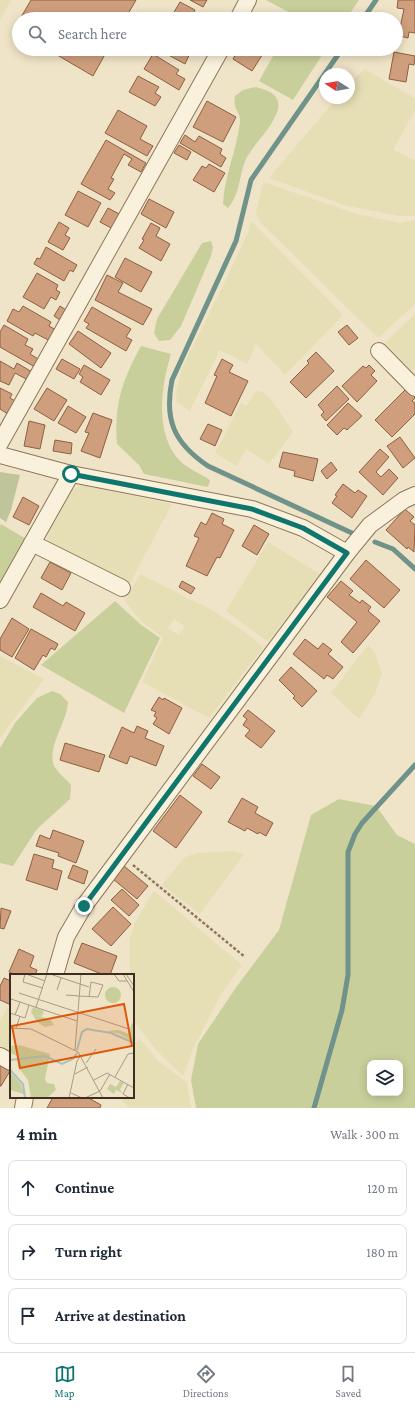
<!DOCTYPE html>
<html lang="en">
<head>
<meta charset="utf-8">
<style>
  body { margin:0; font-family:"Crimson Pro",serif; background:#f2f2f3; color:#1f2937 }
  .controls { position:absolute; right:12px; bottom:12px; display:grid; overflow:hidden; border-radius:8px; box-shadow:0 2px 10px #0003 }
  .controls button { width:36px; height:36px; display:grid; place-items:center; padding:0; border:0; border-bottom:1px solid #e0e1e3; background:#fff; color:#1f2937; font:20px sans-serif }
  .compass { position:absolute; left:319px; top:68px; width:36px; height:36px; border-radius:50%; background:#fff; box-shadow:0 2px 10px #0003; rotate:281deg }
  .stop { position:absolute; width:12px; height:12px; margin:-9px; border:3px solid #0f766e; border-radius:50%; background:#fff }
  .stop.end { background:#0f766e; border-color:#fff; box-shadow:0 1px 4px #0008 }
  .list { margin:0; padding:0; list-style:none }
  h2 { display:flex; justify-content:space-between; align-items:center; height:52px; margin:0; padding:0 16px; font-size:17px }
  h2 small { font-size:13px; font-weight:400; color:#747a83 }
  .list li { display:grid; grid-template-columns:26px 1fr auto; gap:12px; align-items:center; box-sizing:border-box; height:56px; margin:0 8px 8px; padding:0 8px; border:1px solid #e0e1e3; border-radius:8px }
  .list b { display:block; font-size:15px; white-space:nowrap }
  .list em { font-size:13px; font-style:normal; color:#747a83 }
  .icon { flex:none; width:22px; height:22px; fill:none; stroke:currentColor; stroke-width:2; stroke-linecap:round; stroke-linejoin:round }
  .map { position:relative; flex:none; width:415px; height:1108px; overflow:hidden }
  .search { position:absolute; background:#fff; box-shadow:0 2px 10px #0003; left:12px; right:12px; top:12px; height:44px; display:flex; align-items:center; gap:10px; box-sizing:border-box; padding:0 14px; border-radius:22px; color:#747a83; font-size:15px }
  .sheet { height:244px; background:#fff }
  nav { display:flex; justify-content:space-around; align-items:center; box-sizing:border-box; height:56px; border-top:1px solid #e0e1e3; background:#fff; font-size:11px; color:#747a83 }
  nav a { display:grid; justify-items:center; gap:2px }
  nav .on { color:#0f766e }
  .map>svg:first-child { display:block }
  .farmland { fill:#e6deb5; fill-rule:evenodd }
  .green { fill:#c9cf9b; fill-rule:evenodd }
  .cemetery { fill:#bfc49a }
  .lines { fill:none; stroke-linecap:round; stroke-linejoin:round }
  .stream { stroke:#6f938a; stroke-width:5 }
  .building { fill:#cf9f7d; stroke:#8d5f41 }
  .minor-casing { stroke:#8d765c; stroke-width:18 }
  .path { stroke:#8d765c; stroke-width:2.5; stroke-dasharray:3 2; stroke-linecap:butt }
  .minor { stroke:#faf1dc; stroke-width:16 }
  .route { stroke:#0f766e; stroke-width:5 }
  .inset-river { fill:none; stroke:#a9c4bc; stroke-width:2 }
  .inset-road { fill:none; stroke:#a89b85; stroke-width:1 }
  .view { fill:#df570d; fill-opacity:0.15; stroke:#df570d; stroke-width:2 }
  .inset-edge { fill:none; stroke:#3d2e20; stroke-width:2 }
</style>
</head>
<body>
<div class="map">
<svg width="415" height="1108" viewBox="0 0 415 1108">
  <rect width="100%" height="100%" fill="#f0e4c8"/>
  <!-- farmland -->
  <g class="farmland">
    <polygon points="0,0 11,0 0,20"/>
    <polygon points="364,69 415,98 415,110 393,150 415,160 415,216 400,216 347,206 269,178 337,98 349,98 349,85"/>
    <polygon points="263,182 357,214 399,223 415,220 415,304 378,338 261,223 256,214"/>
    <polygon points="251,221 343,315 285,375 256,344 247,364 220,350 190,411 177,402 176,393 182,368 225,282 248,232"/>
    <polygon points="415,314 415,368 412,371 385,343"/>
    <polygon points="256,391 263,392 276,406 293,432 269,464 246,449 236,466 215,453 241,403 246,406"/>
    <polygon points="82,485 172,504 130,583 50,544 47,534 70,491"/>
    <polygon points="268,542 320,574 268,642 226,611"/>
    <path d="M140 574 214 611 250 636 263 648 209 718 142 682 163 637 142 622 125 601ZM174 619 185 626 179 635 168 628Z"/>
    <polygon points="368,645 375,653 382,674 375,693 359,719 331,693"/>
    <polygon points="0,656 44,679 0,738"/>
    <polygon points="233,851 244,854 200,914 162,885 185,857 197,853"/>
    <polygon points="154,891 242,965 221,994 193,1049 183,1076 158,1052 133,1020 133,975 127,975 130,971 130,938 135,922"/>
    <polygon points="7,1008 11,1010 11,1056 0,1050 0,1021"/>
    <polygon points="140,1039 159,1062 187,1082 191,1108 130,1108 118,1097 133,1097 133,1045"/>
  </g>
  <!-- green -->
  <g class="green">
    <polygon points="266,0 359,0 346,19 294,19 296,16"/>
    <polygon points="277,49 326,49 293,100 259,81"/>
    <path d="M255 87C308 97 256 138 246 159 239 175 240 195 228 208L223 204C224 176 237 150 240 122 241 112 232 110 235 96L243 90Z"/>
    <polygon points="211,241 213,247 211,256 181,326 170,340 159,341 154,333 157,319 202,243"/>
    <path d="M141 346 171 354C161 386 154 435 181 462 189 469 201 474 210 480L208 487 144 474 139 465 117 444C114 404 122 381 141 346Z"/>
    <polygon points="1,524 26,539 0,585 0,526"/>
    <polygon points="115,601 140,624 160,638 124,713 41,665"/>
    <path d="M52 691 60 694 68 702C67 723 47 746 54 766 57 772 67 780 71 785L70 799 37 829 13 866 0 863V748L15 723 37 698Z"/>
    <path d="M339 799 376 806 397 835 415 844V1108H196L191 1080 198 1044 237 986 279 930 311 815ZM370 1063H400V1093H370Z"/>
  </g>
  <!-- cemetery -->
  <polygon class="cemetery" points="0,472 20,475 11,510 6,522 0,518"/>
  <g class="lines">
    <!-- stream -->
    <g class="stream">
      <polyline points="363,19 376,0"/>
      <path d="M342 49 251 180 236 241 172 380C164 420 174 443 208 466L354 534"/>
      <polyline points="375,542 393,549 415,569"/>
      <polyline points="314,1108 342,1010 348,975 348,852 355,834 362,823 415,765"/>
    </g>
  </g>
  <!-- building -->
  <g class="building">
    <polygon points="31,0 136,0 125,19 20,19"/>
    <polygon points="190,0 207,0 203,7"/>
    <polygon points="398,0 415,0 415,33 409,32 408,38 396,35 396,27 400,28 404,9 397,8"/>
    <polygon points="180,2 195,10 190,19 170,19"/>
    <polygon points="262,13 272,19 258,19"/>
    <polygon points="32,49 43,49 41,54"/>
    <polygon points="47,49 108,49 93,76"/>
    <polygon points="165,49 192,49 185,64 163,52"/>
    <polygon points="239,49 266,49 252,71 233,59"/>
    <polygon points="394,52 415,56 414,65 409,64 406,82 389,79"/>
    <polygon points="153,54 179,70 176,74 185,79 179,90 144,69"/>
    <polygon points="138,76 159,87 155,93 161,97 155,106 129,92"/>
    <polygon points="207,101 236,117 223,142 193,127"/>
    <polygon points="118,110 147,126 140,139 153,146 147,156 105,133"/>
    <polygon points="185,135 195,142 199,136 222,149 220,154 226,158 221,167 180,143"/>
    <polygon points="106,140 146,163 141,172 128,165 132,159 124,154 111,178 114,179 108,189 115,193 110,200 81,184"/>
    <polygon points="179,145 191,152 187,160 174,153"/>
    <polygon points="209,164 225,173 214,192 193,180 202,166 206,168"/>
    <polygon points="78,191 101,203 88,227 65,215"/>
    <polygon points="149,199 174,212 166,228 141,214"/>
    <polygon points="108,208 121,215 113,229 100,222"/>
    <polygon points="59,222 69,228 65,235 70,238 63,250 48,242"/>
    <polygon points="151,223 160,228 156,236 170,244 161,261 139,248 144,240 142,239"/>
    <polygon points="46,247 77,265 73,272 70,270 64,281 34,264 37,258 40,259"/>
    <polygon points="125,258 152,272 141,292 115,277"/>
    <polygon points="37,273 58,285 56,290 60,292 56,300 51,297 44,309 23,297"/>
    <polygon points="107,275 123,283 118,292 152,309 143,325 95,300"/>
    <polygon points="23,306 51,322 49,326 56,330 50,341 35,333 33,336 7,321 13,309 19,312"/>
    <polygon points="60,306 66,310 60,320 54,316"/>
    <polygon points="92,307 131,329 126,337 132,340 126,351 86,328 89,324 84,321"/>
    <polygon points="4,325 28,339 25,345 33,349 30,354 40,360 35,367 0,347 0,332"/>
    <polygon points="347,325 358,338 349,345 338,332"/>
    <polygon points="78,331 111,353 101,368 69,344"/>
    <polygon points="316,352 334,371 306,398 290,382 309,363 307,361"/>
    <polygon points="62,359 80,369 74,379 56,369"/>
    <polygon points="222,359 233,365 229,372 248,381 231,416 205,403 217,376 214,375"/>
    <polygon points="0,361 14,369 17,363 32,372 28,380 15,373 9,385 0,381"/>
    <polygon points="84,365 110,380 101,395 80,382 83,377 79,374"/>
    <polygon points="369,365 375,371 371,375 377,381 357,402 342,386 363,366 366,368"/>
    <polygon points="337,386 349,399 326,421 321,415 324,412 318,405"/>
    <polygon points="0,388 12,394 10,398 15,401 8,414 0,409"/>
    <polygon points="47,388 67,400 54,421 34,409"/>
    <polygon points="406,389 415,398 412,401 415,403 415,414 392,437 375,420"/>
    <polygon points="348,403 362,416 347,430 344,428 337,435 327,425"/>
    <polygon points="68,406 86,417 76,433 58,423"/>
    <polygon points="93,413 112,420 100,458 81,451 89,433 85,432"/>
    <polygon points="29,421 45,425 40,449 24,446"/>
    <polygon points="208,424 222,430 215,446 200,439"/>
    <polygon points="400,437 415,458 403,468 387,446"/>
    <polygon points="55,440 72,443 71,454 53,451"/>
    <polygon points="380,449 389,457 376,472 381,477 389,469 398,478 383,495 359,472"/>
    <polygon points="283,452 318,459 313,481 294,476 295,471 279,467"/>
    <polygon points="331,462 337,470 327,479 321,471"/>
    <polygon points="343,484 355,493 358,490 367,496 352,518 332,503 337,496 335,495"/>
    <polygon points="23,497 39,506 29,525 13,517"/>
    <polygon points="405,509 414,517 410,521 415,525 414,552 408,547 407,549 386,530"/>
    <polygon points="212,513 224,519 222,524 234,530 220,558 217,557 207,576 186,566 199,538 194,536 201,522 206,525"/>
    <polygon points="254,525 269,534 257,555 242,546"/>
    <polygon points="366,560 400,590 384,608 350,579"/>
    <polygon points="50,562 71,573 62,590 41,578"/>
    <polygon points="182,581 195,588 191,594 179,587"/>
    <polygon points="341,581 353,591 349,595 360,603 362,600 371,607 368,611 380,621 353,653 341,642 357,622 327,597"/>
    <polygon points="41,593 63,606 66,602 85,613 75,631 33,607"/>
    <polygon points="12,618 29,629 12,657 0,650 0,639"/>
    <polygon points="31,629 58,644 55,650 51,648 46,657 43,655 34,670 15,658"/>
    <polygon points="305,639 318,649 323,643 332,650 328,654 343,667 333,679 327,675 324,679 293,654"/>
    <polygon points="291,667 317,691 302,707 293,698 295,696 279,680"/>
    <polygon points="159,697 163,700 164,698 182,708 169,734 153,724 157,718 154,716 156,712 151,710"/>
    <polygon points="248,710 275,731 261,748 245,736 250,730 243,725 247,719 243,716"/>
    <polygon points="137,726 148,731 145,738 164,746 156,766 130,756 127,764 109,757 122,727 134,733"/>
    <polygon points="65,743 105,755 99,772 60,760"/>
    <polygon points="202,764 220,777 211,789 193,776"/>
    <polygon points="180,795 202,812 176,848 153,831"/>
    <polygon points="242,798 258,807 255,813 273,823 266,836 259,832 258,834 247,828 245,831 228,822"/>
    <polygon points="53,830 84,841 76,863 58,856 59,853 36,846 40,835 50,839"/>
    <polygon points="34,854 54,860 52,868 62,871 57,890 26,880"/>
    <polygon points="73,865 88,871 84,884 68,878"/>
    <polygon points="124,866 148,886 137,899 113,879"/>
    <polygon points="122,889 139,905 129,916 111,900"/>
    <polygon points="113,907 131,924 111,946 92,929"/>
    <polygon points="1,908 11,911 4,929 0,928"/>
    <polygon points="82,943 117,956 110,975 104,975 74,963"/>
    <polygon points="19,949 34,956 30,967 37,970 35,975 16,975 9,972"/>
    <polygon points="4,978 11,981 11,1005 0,1000 0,986"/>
    <polygon points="0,1065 10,1071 1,1086 0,1086"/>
    <polygon points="53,1097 87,1097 101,1105 100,1108 47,1108"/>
  </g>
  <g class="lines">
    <!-- minor casing -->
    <g class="minor-casing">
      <g id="minor">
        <polyline points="238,19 248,0"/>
        <polyline points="379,351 415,388"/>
        <polyline points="0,443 221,49"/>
        <polyline points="0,455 71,474 252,509 303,528 347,553"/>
        <polyline points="32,543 122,588"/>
        <polyline points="0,600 71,474"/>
        <polyline points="55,975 66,937 84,906 347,553 370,525 404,500 415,495"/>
        <polyline points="0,1056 11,1062"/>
        <polyline points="23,1108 25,1097"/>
      </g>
    </g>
    <!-- path -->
    <polyline class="path" points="133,865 245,957"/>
    <!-- minor -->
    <use href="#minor" class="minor"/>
  </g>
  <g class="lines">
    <!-- route -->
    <polyline class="route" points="71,474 252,509 303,528 347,553 84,906"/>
  </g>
  <!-- overview -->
  <g transform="translate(10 974)">
    <rect width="124" height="124" fill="#f0e4c8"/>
    <path d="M95 21a8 8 0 1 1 16 0a8 8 0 1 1-16 0ZM23 33 34 37 32 42 27 41 41 46 44 51 35 53 27 48 21 38ZM122 49 124 50V68L110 60 97 57 109 56 118 60ZM9 71 40 80 35 105 37 109 44 110 46 116 37 124H21L18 106 8 93 7 82 0 79V72ZM0 98 11 110 14 120 0 116ZM110 107 114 109 110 115 112 119 106 116 104 120 97 115 100 110 106 113Z" fill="#c9cf9b"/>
    <path class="inset-river" d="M67 76 72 58 77 55 101 59 124 69M0 86 35 82 52 90 63 85 67 79M0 96 13 110 15 124"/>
    <path class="inset-road" d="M15 0 13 8 33 14M16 0 35 7M40 0 79 13M104 0 109 7H117M113 0 124 18M116 0 124 12M47 16 51 4M9 19 119 55M56 21 69 22 88 23 93 11 81 8 79 23M0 28 1 25 67 47M26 33 37 0M0 39 15 44 19 31M5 41 10 28M0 54 21 55 68 78 93 124M6 54 10 42M65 76 71 0M76 89 86 75M65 100 78 93M105 103 118 80 124 79M84 106 97 99 124 114M118 110 113 120 120 124M61 119 72 124M59 124 67 87 71 81M75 124 90 117 100 100"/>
    <path class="view" d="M114 30 122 72 10 94 2 52Z"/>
    <rect width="124" height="124" class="inset-edge"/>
  </g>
</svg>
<div class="controls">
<button><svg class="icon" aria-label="layers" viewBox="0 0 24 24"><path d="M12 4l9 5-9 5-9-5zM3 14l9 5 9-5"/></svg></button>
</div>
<svg class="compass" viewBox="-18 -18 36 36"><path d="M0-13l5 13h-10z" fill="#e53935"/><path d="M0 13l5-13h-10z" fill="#747a83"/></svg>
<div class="stop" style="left:71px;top:474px"></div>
<div class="stop end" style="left:84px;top:906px"></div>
<div class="search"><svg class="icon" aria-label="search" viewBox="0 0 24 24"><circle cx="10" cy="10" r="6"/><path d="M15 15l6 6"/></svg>Search here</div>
</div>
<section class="sheet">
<h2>4 min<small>Walk · 300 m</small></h2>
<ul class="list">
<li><svg class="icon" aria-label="ahead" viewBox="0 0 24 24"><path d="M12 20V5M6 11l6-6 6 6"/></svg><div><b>Continue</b></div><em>120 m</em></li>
<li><svg class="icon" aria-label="right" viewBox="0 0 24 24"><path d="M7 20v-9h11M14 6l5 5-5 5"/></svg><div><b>Turn right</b></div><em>180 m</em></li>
<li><svg class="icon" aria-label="arrive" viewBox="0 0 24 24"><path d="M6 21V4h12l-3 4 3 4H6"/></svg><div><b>Arrive at destination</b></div></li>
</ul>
</section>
<nav>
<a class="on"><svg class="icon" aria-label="map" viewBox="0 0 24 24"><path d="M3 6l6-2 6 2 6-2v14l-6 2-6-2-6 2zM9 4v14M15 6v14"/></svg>Map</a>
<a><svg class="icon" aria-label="directions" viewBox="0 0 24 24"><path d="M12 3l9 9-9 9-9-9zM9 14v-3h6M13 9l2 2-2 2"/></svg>Directions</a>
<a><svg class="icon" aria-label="saved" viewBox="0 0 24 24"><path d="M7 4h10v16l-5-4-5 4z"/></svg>Saved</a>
</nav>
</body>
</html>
